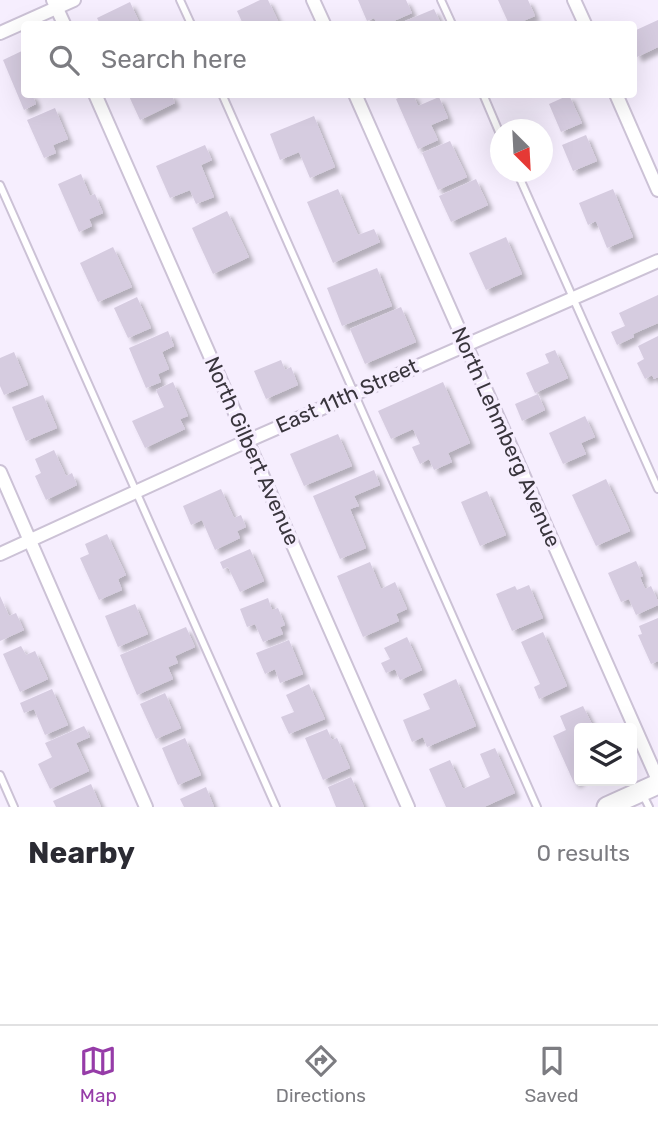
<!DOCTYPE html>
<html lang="en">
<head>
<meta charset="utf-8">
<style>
  body { margin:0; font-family:Rubik,sans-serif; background:#f7f7f7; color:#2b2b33 }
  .controls { position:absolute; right:21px; bottom:21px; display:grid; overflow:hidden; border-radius:7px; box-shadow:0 7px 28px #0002 }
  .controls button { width:63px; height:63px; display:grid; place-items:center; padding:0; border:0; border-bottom:2px solid #e1e1e2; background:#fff; color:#2b2b33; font:35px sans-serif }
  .compass { position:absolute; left:490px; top:119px; width:63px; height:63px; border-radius:50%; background:#fff; box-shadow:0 7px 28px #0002; rotate:156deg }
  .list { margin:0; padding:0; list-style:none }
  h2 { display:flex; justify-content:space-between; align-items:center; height:91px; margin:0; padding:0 28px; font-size:30px }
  h2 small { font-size:23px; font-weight:400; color:#7c7c81 }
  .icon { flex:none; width:38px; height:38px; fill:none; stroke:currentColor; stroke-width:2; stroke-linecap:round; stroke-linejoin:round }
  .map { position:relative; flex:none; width:658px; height:807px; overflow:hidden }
  .search { position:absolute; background:#fff; box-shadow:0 7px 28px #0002; left:21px; right:21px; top:21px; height:77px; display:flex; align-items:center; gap:18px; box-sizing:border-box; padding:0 24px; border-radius:7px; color:#7c7c81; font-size:26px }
  .sheet { height:217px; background:#fff }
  nav { display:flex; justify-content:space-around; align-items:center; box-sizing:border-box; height:98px; border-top:2px solid #e1e1e2; background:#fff; font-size:19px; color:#7c7c81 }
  nav a { display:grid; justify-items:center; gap:4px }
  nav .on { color:#963ca8 }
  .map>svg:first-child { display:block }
  .building { fill:#d6cce0; filter:url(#shadow) }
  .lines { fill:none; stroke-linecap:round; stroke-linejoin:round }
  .lane-casing { stroke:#ccc2d6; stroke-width:10 }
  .street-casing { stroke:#ccc2d6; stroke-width:16 }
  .secondary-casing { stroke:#ccc2d6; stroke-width:23 }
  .lane { stroke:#fff; stroke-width:6 }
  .street { stroke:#fff; stroke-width:12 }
  .secondary { stroke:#fff; stroke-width:19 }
  .labels { text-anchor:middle; stroke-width:7; stroke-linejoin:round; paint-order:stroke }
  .street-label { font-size:21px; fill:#39353d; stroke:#f6eefe }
</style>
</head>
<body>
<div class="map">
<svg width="658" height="807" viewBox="0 0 658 807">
  <defs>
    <filter id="shadow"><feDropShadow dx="5" dy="5" stdDeviation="2" flood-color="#0004"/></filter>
  </defs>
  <rect width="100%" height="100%" fill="#f6eefe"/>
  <!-- building -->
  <g class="building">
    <polygon points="260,0 268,0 279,23 275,24 243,24 237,11"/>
    <polygon points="358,0 406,0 412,13 387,24 378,24 374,18 367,21"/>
    <polygon points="498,0 528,0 535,16 516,24 509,24"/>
    <polygon points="130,2 140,24 100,24 97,18"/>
    <polygon points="434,9 441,24 398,24"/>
    <polygon points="658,20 658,47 637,57 634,50 634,31"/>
    <polygon points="24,50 24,94 32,94 36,104 24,110 3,60"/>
    <polygon points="128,94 171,94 175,103 140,120"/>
    <polygon points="406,94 413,94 418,106 439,97 448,118 431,125 438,140 418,149 396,99"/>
    <polygon points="569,95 582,123 561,132 549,104"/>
    <polygon points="55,108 68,139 53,145 56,153 44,158 27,120"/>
    <polygon points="314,116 335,167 310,178 299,152 280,160 270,134"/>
    <polygon points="586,135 597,161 573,171 562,145"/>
    <polygon points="450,141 467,177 438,190 422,153"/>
    <polygon points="205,145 212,160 201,165 214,197 196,204 190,190 170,198 156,166"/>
    <polygon points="81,174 90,196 95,194 103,213 89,219 92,226 79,232 58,184"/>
    <polygon points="476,179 488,205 451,222 439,196"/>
    <polygon points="338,189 358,235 374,229 380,242 333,263 307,202"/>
    <polygon points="613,189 633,237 607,248 596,221 588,225 579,203"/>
    <polygon points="227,211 249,257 213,274 192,228"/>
    <polygon points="506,237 522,274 486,290 469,253"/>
    <polygon points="113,247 132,287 98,302 80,263"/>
    <polygon points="377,268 392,306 342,326 327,288"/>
    <polygon points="658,295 658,323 633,334 634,337 617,345 611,332 625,326 619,313"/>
    <polygon points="137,297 151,328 128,338 114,308"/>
    <polygon points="401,307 416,342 365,364 350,329"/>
    <polygon points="168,331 174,346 162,352 169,369 158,374 161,382 146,388 129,348"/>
    <polygon points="658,336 658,377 654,379 652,375 645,379 637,363 644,359 638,346"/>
    <polygon points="555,350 568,378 535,393 526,373 549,363 545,354"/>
    <polygon points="14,352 28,385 4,395 0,386 0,358"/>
    <polygon points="281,360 285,370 291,367 298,385 266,399 254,371"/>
    <polygon points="173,382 188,416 180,419 185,429 145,448 132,421 164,407 156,390"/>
    <polygon points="443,382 470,443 448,453 452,462 434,470 429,459 420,464 412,447 420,444 413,429 391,439 378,411"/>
    <polygon points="538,394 545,410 522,421 515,404"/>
    <polygon points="43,395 57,428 26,441 12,407"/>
    <polygon points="585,416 595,437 581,443 586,454 563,464 549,433"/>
    <polygon points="338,434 352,466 304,486 290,454"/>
    <polygon points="54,450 66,476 72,473 77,485 46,500 35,476 41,473 35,459"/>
    <polygon points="374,470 380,485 354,496 359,506 350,509 366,548 340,559 313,496"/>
    <polygon points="606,479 630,531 596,546 572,495"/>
    <polygon points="221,489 234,518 241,515 246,527 237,531 240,538 215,550 202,520 191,525 183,506"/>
    <polygon points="487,491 506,535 480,546 461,502"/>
    <polygon points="107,534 126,575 118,579 122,590 99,600 80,558 89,554 85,544"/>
    <polygon points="250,549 264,581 240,592 228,567 223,569 220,562"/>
    <polygon points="636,561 643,576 640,577 645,589 651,586 658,601 658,605 636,615 629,599 621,602 608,573"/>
    <polygon points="370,562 381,589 395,582 407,609 396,614 399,621 363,637 337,576"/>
    <polygon points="529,585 543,618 512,631 496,594 515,586 517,590"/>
    <polygon points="0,596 9,616 16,613 24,630 0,641"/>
    <polygon points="268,598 272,610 278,608 285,625 280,627 283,634 263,642 255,624 247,627 240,609"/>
    <polygon points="135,604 148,634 118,647 105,616"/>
    <polygon points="658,618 658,661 651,664 638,635 642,634 639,626"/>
    <polygon points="186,627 195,647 175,656 178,663 168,667 173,679 137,695 120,655"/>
    <polygon points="543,632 567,686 539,699 534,687 540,684 521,642"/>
    <polygon points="407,637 422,670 400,680 395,669 386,673 381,663 390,659 384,648"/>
    <polygon points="289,640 303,674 280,683 275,669 265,674 256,653"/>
    <polygon points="21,646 26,655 35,651 48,679 20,692 3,654"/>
    <polygon points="456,679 476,726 427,747 423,737 412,742 403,720 430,709 423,694"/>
    <polygon points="309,684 325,719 289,734 281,717 294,712 286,695"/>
    <polygon points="52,689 68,725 45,735 34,709 24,713 20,703"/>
    <polygon points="165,693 181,728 156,739 140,704"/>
    <polygon points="583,706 594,728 579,728 579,781 574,783 553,736 566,730 560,716"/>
    <polygon points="84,726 90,737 76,743 89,771 50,789 38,764 52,757 45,743"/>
    <polygon points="327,729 332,740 337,738 350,768 323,780 305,738"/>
    <polygon points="185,738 201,775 178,785 162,748"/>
    <polygon points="495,748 515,793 484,807 446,807 429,769 450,760 463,789 490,777 480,754"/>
    <polygon points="351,777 364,807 336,807 328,787"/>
    <polygon points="91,784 101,807 56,807 53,801"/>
    <polygon points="206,787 214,807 184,807 180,799"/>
  </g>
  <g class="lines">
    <!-- lane casing -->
    <g class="lane-casing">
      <g id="lane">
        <polyline points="180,0 191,24"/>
        <polyline points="441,0 452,24"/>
        <polyline points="222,94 537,807"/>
        <polyline points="483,94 500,134"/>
        <polyline points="517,172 658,489"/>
        <polyline points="0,185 276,807"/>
        <polyline points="0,775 14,807"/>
        <polyline points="642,793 649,807"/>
      </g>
    </g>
    <!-- street casing -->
    <g class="street-casing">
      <g id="street">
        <polyline points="53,0 64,24"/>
        <polyline points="313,0 324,24"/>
        <polyline points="574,0 585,24"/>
        <polyline points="0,33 74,0"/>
        <polyline points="95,94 408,807"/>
        <polyline points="355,94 658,780"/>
        <polyline points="616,94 658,190"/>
        <polyline points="0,472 146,807"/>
        <polyline points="0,554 247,441 658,261"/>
      </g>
    </g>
    <!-- secondary casing -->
    <g class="secondary-casing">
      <polyline id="secondary" points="607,807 658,784"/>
    </g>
    <!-- lane -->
    <use href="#lane" class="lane"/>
    <!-- street -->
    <use href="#street" class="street"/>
    <!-- secondary -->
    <use href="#secondary" class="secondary"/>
  </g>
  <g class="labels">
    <!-- street labels -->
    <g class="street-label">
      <text transform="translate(347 396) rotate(-24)" y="7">East 11th Street</text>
      <text transform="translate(506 437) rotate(66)" y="7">North Lehmberg Avenue</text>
      <text transform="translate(252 451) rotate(66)" y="7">North Gilbert Avenue</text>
    </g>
  </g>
</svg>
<div class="controls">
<button><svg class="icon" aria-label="layers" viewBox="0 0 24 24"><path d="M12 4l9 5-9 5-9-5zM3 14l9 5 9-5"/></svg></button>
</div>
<svg class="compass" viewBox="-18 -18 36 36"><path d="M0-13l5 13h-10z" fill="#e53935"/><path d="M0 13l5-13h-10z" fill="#7c7c81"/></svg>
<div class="search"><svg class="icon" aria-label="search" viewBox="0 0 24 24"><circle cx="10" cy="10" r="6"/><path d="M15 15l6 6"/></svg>Search here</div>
</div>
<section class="sheet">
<h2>Nearby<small>0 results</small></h2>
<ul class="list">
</ul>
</section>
<nav>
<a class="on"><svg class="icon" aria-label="map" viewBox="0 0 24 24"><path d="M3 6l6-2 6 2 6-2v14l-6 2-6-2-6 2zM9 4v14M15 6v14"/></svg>Map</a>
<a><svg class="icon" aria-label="directions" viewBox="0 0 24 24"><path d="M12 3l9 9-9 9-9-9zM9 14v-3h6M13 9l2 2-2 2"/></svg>Directions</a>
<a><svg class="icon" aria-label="saved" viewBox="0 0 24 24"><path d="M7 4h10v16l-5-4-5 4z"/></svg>Saved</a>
</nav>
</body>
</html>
